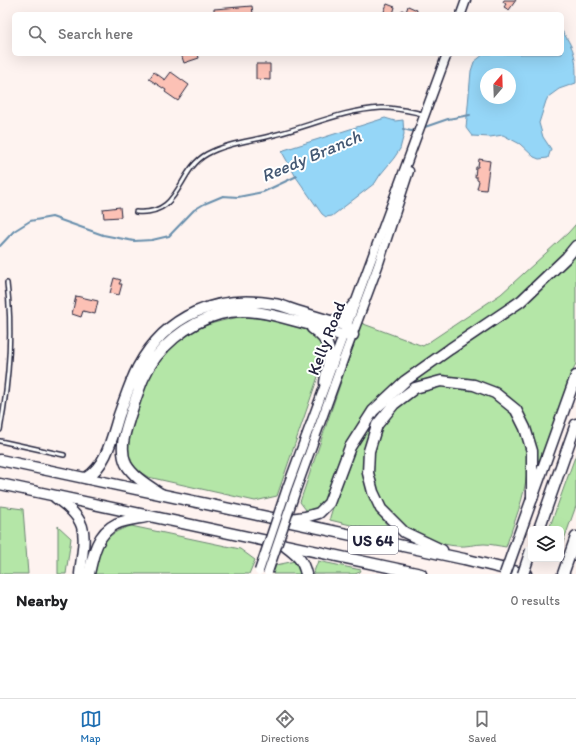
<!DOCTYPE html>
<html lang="en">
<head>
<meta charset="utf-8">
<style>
  body { margin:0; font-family:Itim,sans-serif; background:#f2f2f2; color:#202124 }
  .controls { position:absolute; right:12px; bottom:12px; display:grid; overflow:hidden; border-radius:6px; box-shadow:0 4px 16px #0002 }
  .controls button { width:36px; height:36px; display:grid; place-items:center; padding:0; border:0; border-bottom:1px solid #e0e0e0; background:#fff; color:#202124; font:20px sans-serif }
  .compass { position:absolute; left:480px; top:68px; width:36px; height:36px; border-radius:50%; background:#fff; box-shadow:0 4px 16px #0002; rotate:19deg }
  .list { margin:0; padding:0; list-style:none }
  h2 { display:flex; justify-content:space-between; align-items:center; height:52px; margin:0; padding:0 16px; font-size:17px }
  h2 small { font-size:13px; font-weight:400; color:#757577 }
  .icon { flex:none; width:22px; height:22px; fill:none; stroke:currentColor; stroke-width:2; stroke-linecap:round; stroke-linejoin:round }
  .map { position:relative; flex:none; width:576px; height:574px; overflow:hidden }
  .search { position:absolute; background:#fff; box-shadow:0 4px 16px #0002; left:12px; right:12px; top:12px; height:44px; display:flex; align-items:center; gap:10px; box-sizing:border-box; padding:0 14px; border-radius:6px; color:#757577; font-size:15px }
  .sheet { height:124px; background:#fff }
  nav { display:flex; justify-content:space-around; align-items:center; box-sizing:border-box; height:56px; border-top:1px solid #e0e0e0; background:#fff; font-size:11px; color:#757577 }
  nav a { display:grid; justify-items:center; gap:2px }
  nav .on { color:#1f6fb2 }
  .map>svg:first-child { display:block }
  .green { fill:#b4e6a7; stroke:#6b8471 }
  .water { fill:#95d6f7; stroke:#678eac; fill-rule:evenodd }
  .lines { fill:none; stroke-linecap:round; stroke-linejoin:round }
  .stream { stroke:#678eac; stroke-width:2 }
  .building { fill:#fcc1b5; stroke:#22223b }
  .lane-casing { stroke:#22223b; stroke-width:6 }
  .secondary-casing { stroke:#22223b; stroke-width:11 }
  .highway-casing { stroke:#22223b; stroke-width:13 }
  .lane { stroke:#fff; stroke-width:3 }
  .secondary { stroke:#fff; stroke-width:8 }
  .highway { stroke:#fff; stroke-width:10 }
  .secondary-bridge-casing { stroke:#22223b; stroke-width:11; stroke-linecap:butt }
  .highway-bridge-casing { stroke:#22223b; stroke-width:13; stroke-linecap:butt }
  .secondary-bridge { stroke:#fff; stroke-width:8 }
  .highway-bridge { stroke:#fff; stroke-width:10 }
  .labels { text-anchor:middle; stroke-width:4; stroke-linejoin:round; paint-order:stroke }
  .shield { fill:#fff; stroke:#646476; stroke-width:1 }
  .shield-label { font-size:16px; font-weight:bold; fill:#22223b }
  .street-label { font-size:17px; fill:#22223b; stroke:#fff }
  .water-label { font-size:18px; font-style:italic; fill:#445873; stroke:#fff }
</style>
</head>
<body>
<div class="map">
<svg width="576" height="574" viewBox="0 0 576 574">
  <rect width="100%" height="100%" fill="#fef3f0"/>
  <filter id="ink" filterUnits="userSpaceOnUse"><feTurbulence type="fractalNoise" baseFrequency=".025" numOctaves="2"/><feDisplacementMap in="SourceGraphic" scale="8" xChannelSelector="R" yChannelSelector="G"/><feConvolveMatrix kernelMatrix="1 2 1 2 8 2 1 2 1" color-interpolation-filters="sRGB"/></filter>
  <g filter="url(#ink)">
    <!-- green -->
    <g class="green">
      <polygon points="576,224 576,239 554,264 516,298 396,383 369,411 351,436 340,459 325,499 317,509 310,511 306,510 300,502 361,323 423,346 501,294 568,233"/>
      <path d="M576 253V363L541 461 537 460C536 422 510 389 472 380 468 379 462 377 457 377 440 376 426 381 410 387L407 384Z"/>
      <path d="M239 317C260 318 292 321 310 332 318 336 322 343 326 351L322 365 277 496 255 501 148 477C140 472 134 468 130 460 122 442 133 421 139 404 141 396 143 388 147 380 153 367 163 353 174 343 192 327 216 322 239 317Z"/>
      <path d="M437 386C444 386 452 385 458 386 502 391 531 426 527 471 525 497 514 522 506 547 499 546 491 544 484 544 475 544 466 547 457 546 441 545 423 538 409 529 377 510 365 475 376 440 377 436 378 431 380 428 383 422 396 407 401 402 411 393 425 390 437 386Z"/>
      <path d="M366 428 370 431C357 466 363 498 388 526L386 530 363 528 330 520V517L346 466 355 447Z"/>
      <polygon points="576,454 576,506 561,548 561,529 549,529"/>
      <polygon points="0,506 23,509 28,574 0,574"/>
      <polygon points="58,526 71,538 66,574 58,574"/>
      <path d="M131 526 240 549 255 560 249 574H94C98 548 103 534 131 526Z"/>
      <polygon points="295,561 301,574 273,574 276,565"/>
      <polygon points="318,561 361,570 360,572 355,574 313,574"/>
    </g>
    <!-- water -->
    <g class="water">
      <path d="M562 31C576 51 576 59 576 83L559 89 548 97 546 101 539 123 543 137 551 149 548 158 539 159 534 157 520 144 503 135 490 137 472 136 466 128 471 71 474 62 484 54H562ZM486 74H510V98H486Z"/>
      <polygon points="385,118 395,121 403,120 404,134 400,149 394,158 380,175 375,183 332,216 326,217 322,214 296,177 282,152 284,150"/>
    </g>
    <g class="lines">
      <!-- stream -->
      <g class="stream">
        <polyline points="422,128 448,119 470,115"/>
        <polyline points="403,129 411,131 416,130"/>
        <polyline points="0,246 14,231 30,221 52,217 103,235 134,241 152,240 169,236 194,210 204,204 223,196 238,197 263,192 297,176"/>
      </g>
    </g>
    <!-- building -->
    <g class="building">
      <polygon points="504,0 516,0 509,10 504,7 506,4 503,2"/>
      <polygon points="387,4 395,7 393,14 383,14"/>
      <polygon points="252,6 253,14 214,14 214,9"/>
      <polygon points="408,6 417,10 416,14 401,14 402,10 406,12"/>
      <polygon points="181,54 198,54 199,58 184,63"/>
      <polygon points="256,64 270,64 270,80 256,79"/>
      <polygon points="154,72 165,80 171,72 189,85 178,101 165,92 166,90 149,79"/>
      <polygon points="479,159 490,161 486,190 477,189 479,181 477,180 477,177 475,177 476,167 478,167"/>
      <polygon points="120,207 121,217 104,218 103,209"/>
      <polygon points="114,278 121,280 119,284 122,284 119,295 110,293"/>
      <polygon points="76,296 98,301 95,314 83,311 81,317 72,314"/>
    </g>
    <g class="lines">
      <!-- lane casing -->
      <g class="lane-casing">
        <g id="lane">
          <path d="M136 212C182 216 176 171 207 154 227 143 252 141 274 135 310 126 344 110 381 108 395 107 409 111 423 114"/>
          <path d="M0 430C9 381 13 332 7 283"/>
          <polyline points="0,441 64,455"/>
        </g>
      </g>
      <!-- secondary casing -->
      <g class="secondary-casing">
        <g id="secondary">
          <polyline points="461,14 466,0"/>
          <polyline points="287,488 447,54"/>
          <polyline points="296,490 346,352 378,266 409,171"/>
        </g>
      </g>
      <!-- highway casing -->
      <g class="highway-casing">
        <g id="highway">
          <path d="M331 322C341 318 348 313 354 304"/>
          <path d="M312 328C337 345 328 359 325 383"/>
          <polyline points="0,460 464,559 526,574"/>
          <path d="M86 478C107 465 112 437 119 415 125 399 130 382 138 367 166 315 217 294 274 304 282 305 290 309 297 311 314 316 330 321 347 326L353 335C335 337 330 329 315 326 284 319 252 305 220 314 187 323 157 347 143 379 138 391 134 404 130 416 125 432 119 448 126 464 133 477 149 486 161 494"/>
          <polyline points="0,484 421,574"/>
          <path d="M56 498C92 523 84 535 80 574"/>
          <polyline points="290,519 305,517 319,513 329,503 350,447 373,411 405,381 450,349 521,301 567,257 576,246"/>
          <polyline points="539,529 576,424"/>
          <path d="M285 546C297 556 302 558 306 574"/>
          <polyline points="515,546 576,376"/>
          <polyline points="442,550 404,532 381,509 373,492 368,473 369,451 377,425 394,404 415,388 441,381 474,385 495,393 516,410 525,428 532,451 532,499"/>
          <path d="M89 574C93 555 97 533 116 524 125 520 136 519 146 517"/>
          <polyline points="563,574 576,537"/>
        </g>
      </g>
      <!-- lane -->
      <use href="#lane" class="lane"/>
      <!-- secondary -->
      <use href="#secondary" class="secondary"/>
      <!-- highway -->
      <use href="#highway" class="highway"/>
      <!-- secondary-bridge casing -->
      <g class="secondary-bridge-casing">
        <g id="secondary-bridge">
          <polyline points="259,571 287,488"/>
          <polyline points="268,572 296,490"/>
        </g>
      </g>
      <!-- highway-bridge casing -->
      <g class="highway-bridge-casing">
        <g id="highway-bridge">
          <polyline points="505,574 515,546"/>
          <polyline points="523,574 531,550"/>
        </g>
      </g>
      <!-- secondary-bridge -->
      <use href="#secondary-bridge" class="secondary-bridge"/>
      <!-- highway-bridge -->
      <use href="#highway-bridge" class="highway-bridge"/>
    </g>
  </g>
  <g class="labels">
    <!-- shield labels -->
    <rect class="shield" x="348" y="526" width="50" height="28" rx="3"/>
    <g class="shield-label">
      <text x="373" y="546">US 64</text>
    </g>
    <!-- street labels -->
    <g class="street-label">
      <text transform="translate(326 338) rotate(-69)" y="6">Kelly Road</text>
    </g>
    <!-- water labels -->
    <g class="water-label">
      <text transform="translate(311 156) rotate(-23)" y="6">Reedy Branch</text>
    </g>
  </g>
</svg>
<div class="controls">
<button><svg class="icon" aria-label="layers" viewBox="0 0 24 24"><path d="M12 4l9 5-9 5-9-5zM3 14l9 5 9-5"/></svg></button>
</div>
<svg class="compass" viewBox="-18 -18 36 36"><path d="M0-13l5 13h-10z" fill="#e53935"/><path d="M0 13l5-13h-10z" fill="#757577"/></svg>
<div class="search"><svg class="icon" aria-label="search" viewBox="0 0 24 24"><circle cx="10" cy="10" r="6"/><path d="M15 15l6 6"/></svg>Search here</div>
</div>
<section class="sheet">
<h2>Nearby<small>0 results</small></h2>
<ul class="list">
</ul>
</section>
<nav>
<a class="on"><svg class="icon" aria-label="map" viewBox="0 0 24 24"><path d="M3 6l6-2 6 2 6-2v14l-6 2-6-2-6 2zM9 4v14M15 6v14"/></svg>Map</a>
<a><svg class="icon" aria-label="directions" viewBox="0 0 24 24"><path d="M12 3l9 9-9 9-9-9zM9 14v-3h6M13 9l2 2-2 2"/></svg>Directions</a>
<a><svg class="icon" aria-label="saved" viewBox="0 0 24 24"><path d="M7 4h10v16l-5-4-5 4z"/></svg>Saved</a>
</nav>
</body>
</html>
